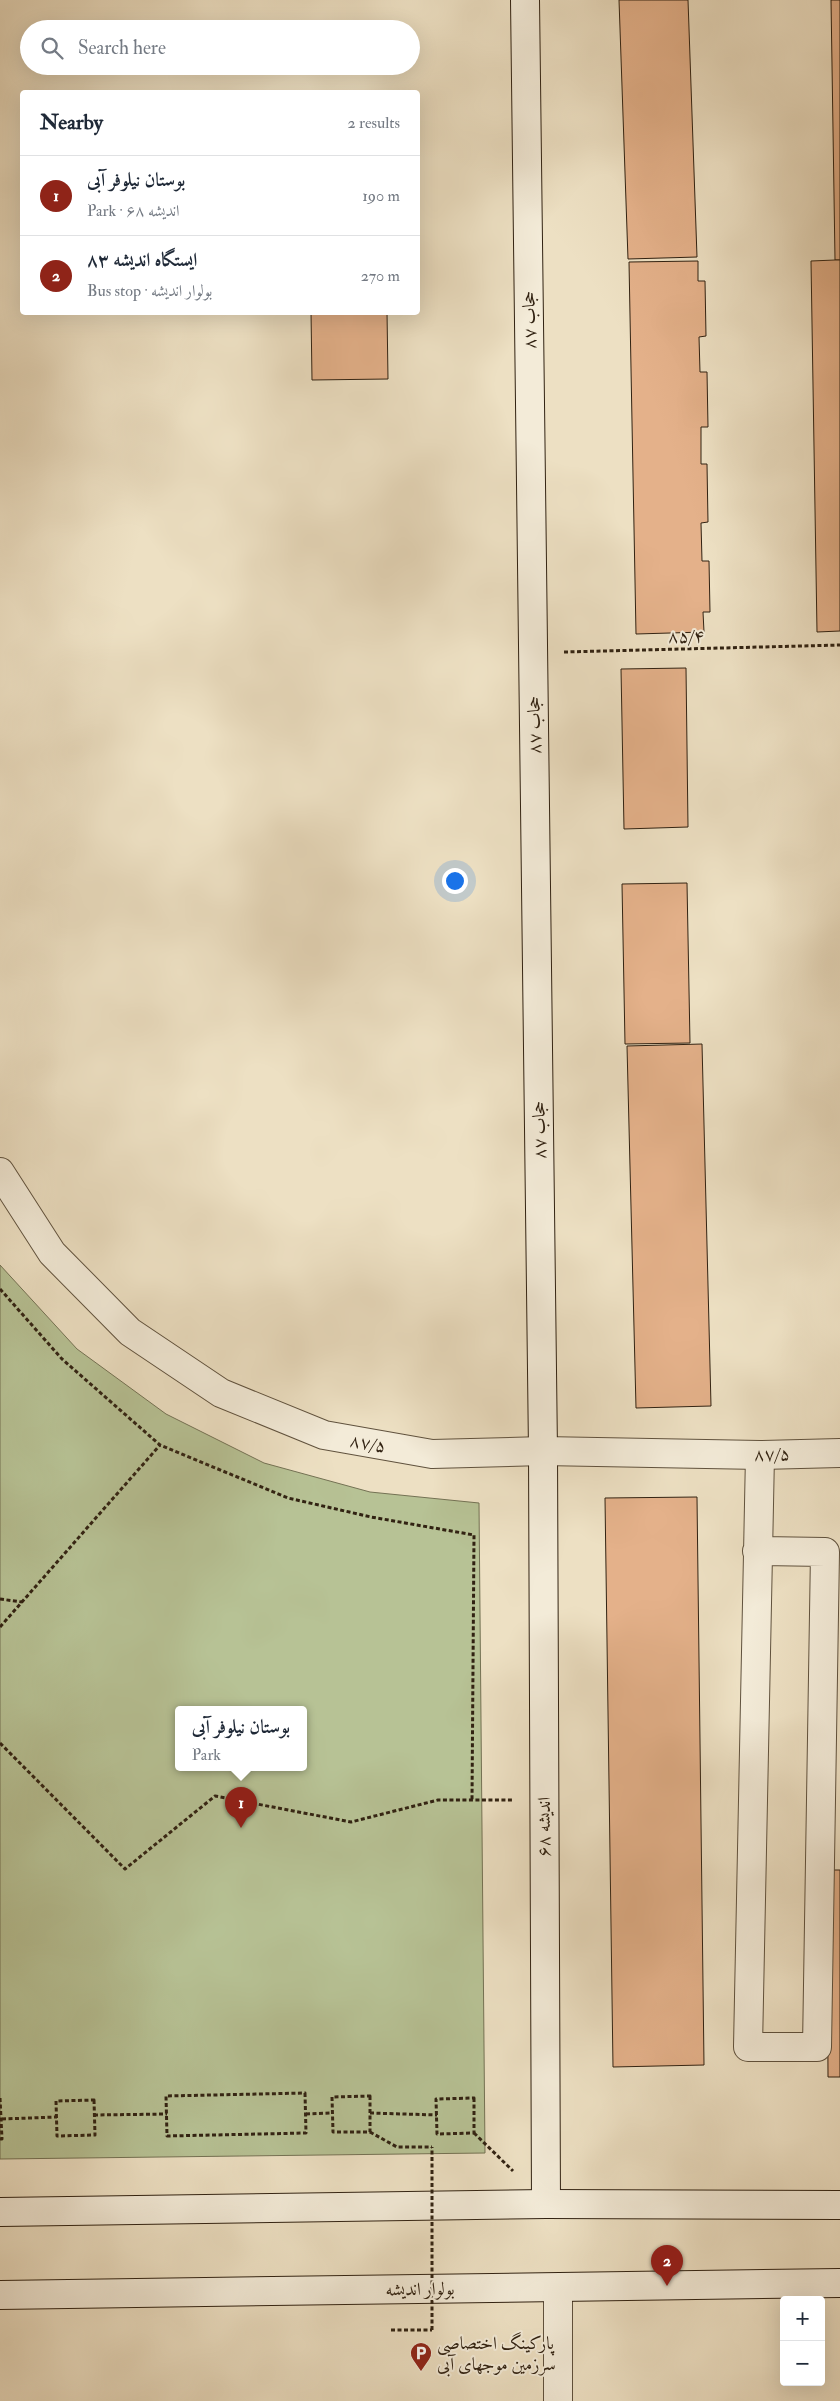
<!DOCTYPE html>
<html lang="en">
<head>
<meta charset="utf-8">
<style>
  body { margin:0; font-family:"IM FELL Double Pica",Amiri,serif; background:#f2f2f3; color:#1f2937 }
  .controls { position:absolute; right:15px; bottom:15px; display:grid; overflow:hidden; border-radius:5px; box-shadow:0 5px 20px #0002 }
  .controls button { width:45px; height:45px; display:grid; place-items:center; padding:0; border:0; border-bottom:1px solid #e0e1e3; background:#fff; color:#1f2937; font:25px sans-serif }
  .you { position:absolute; left:454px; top:880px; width:18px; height:18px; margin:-12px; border:4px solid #fff; border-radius:50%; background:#1a73e8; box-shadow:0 0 0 8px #1a73e833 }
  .badge { display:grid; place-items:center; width:32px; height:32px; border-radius:50%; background:#8f2418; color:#fff; font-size:16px; font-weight:700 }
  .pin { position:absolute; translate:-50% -41px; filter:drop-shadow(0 1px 2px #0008) }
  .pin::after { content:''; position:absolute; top:26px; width:18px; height:15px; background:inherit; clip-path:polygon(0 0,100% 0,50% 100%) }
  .popup { position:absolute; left:175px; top:1706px; width:132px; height:65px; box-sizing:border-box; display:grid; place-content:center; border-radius:5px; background:#fff; filter:drop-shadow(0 1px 4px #0005); font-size:16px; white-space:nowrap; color:#747a83 }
  .popup b { font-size:19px; color:#1f2937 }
  .popup::after { content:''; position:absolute; left:50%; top:100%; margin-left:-10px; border:10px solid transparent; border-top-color:#fff }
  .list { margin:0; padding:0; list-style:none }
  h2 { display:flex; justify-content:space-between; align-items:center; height:65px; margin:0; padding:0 20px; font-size:21px }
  h2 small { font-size:16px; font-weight:400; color:#747a83 }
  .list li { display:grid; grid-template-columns:32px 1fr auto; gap:15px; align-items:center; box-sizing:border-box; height:80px; padding:0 20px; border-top:1px solid #e0e1e3 }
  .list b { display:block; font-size:19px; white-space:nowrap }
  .list p { margin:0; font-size:16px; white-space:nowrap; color:#747a83 }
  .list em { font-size:16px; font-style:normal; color:#747a83 }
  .icon { flex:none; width:28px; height:28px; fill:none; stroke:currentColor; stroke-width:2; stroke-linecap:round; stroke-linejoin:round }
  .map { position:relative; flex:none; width:840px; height:2401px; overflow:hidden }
  .search { position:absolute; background:#fff; box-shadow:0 5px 20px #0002; left:20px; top:20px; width:400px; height:55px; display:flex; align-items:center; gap:12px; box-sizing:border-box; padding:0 18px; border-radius:28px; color:#747a83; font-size:19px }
  .panel { position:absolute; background:#fff; box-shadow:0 5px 20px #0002; left:20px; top:90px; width:400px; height:225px; border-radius:5px }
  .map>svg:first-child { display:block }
  .green { fill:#b7c295; stroke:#747254; fill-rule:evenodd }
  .building { fill:#e4b18a; stroke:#312212 }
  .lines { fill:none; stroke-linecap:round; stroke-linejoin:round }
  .street-casing { stroke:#60523e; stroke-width:30 }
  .secondary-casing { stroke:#312212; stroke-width:30 }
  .path { stroke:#312212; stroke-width:3; stroke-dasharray:4 2.5; stroke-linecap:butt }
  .street { stroke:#f3ebd8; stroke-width:28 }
  .secondary { stroke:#f3ebd8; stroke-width:28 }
  .path-bridge { stroke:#312212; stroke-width:3; stroke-dasharray:4 2.5; stroke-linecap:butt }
  .labels { text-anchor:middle; stroke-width:4; stroke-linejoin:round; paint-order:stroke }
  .street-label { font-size:18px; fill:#312212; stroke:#f3ebd8 }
  .poi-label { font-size:18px; fill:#312212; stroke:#f3ebd8; text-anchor:start }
</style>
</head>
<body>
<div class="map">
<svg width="840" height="2401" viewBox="0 0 840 2401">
  <rect width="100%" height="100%" fill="#ede0c3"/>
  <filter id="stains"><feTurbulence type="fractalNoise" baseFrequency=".004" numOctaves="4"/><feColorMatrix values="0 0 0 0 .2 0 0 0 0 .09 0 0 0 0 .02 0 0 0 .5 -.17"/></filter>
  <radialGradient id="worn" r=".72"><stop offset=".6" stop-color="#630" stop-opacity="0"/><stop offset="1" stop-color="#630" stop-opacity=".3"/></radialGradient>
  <!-- green -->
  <path class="green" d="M0 1265 77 1349 166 1414 264 1463 370 1492 479 1503 485 2153 0 2159ZM178 1709H304V1767H178Z"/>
  <!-- building -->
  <g class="building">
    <polygon points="619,0 688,0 697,257 628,259"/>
    <polygon points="831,0 840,0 840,260 835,260"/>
    <polygon points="835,260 840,260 840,631 817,632 811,261"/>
    <polygon points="698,261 698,281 705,281 706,336 699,337 700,372 707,372 708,427 701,427 701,464 707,464 708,522 701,523 702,561 709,561 710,612 703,612 704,632 636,634 629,262"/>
    <polygon points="311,312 387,312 388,379 312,380"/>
    <polygon points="686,668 688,827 624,829 621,669"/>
    <polygon points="687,883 690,1043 625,1044 622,884"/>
    <polygon points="702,1044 711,1406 636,1408 627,1046"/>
    <polygon points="697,1497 704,2065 613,2067 605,1498"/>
    <polygon points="827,1870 840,1870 840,2077 828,2077"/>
  </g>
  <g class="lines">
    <!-- street casing -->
    <g class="street-casing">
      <g id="street">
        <polyline points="0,1172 52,1253 130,1332 221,1393 324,1435 432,1454 543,1451 760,1455 840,1453"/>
        <polyline points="757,1551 825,1552 817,2047 748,2047 760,1455"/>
        <polyline points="558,2288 558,2401"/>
      </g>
    </g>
    <!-- secondary casing -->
    <g class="secondary-casing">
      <g id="secondary">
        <polyline points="525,0 543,1451 546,2204"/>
        <polyline points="0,2212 546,2204 840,2205"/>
        <polyline points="0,2295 840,2283"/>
      </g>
    </g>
    <!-- path -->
    <g class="path">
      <polyline points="564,652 840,645"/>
      <polyline points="0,1289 62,1359 160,1445 288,1498 371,1517 474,1535 472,1800"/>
      <polyline points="0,1599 22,1602"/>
      <polyline points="0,1627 160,1445"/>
      <polyline points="0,1743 125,1869 215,1796 351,1822 438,1800 513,1800"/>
      <polygon points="305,2093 306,2133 167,2136 166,2096"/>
      <polygon points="370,2096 370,2132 333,2132 332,2097"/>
      <polyline points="0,2098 2,2139 0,2139"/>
      <polygon points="474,2098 474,2133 437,2134 436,2099"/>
      <polygon points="94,2100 95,2135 57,2136 56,2101"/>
      <polyline points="370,2113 437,2115"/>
      <polyline points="306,2114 332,2113"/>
      <polyline points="94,2115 167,2114"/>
      <polyline points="2,2119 57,2117"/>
      <polyline points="370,2132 397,2147 432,2147"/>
      <polyline points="474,2133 513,2171"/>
      <polyline points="391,2330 432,2330"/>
    </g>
    <!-- street -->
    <use href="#street" class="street"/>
    <!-- secondary -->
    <use href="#secondary" class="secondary"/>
    <!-- path-bridge -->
    <polyline class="path-bridge" points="432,2330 432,2147"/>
  </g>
  <!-- icons -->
  <defs>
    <g id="parking-pin" transform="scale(1.125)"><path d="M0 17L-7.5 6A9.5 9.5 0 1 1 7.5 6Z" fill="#8f2418" stroke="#f3ebd8"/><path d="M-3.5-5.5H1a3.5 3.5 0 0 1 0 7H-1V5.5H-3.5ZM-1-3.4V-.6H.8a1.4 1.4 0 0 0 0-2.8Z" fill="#fff"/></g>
  </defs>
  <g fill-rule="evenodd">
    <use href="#parking-pin" x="421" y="2353"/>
  </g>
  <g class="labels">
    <!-- street labels -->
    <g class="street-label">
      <text transform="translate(529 320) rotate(-91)" y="6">حجاب ۸۷</text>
      <text transform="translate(686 636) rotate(-1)" y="6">۸۵/۴</text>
      <text transform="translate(534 725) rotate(-91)" y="6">حجاب ۸۷</text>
      <text transform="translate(539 1130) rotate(-91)" y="6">حجاب ۸۷</text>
      <text transform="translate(368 1443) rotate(10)" y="6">۸۷/۵</text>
      <text transform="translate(772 1454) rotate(-1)" y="6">۸۷/۵</text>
      <text transform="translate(544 1827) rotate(-90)" y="6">اندیشه ۶۸</text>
      <text transform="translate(420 2289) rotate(-1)" y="6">بولوار اندیشه</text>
    </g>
    <!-- poi labels -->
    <g class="poi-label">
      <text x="437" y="2349">پارکینگ اختصاصی<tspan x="437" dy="21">سرزمین موجهای آبی</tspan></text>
    </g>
  </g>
  <rect width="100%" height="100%" filter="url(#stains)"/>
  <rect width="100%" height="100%" fill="url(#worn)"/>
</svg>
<div class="controls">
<button>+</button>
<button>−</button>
</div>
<div class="you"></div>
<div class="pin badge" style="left:241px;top:1828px">1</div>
<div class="popup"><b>بوستان نیلوفر آبی</b>Park</div>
<div class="pin badge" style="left:667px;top:2286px">2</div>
<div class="search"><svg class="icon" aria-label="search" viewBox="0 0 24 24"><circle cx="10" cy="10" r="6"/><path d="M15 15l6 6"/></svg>Search here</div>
<section class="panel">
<h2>Nearby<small>2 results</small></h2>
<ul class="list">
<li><span class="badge">1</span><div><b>بوستان نیلوفر آبی</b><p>Park · اندیشه ۶۸</p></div><em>190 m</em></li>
<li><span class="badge">2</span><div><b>ایستگاه اندیشه ۸۳</b><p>Bus stop · بولوار اندیشه</p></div><em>270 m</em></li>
</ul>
</section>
</div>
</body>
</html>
